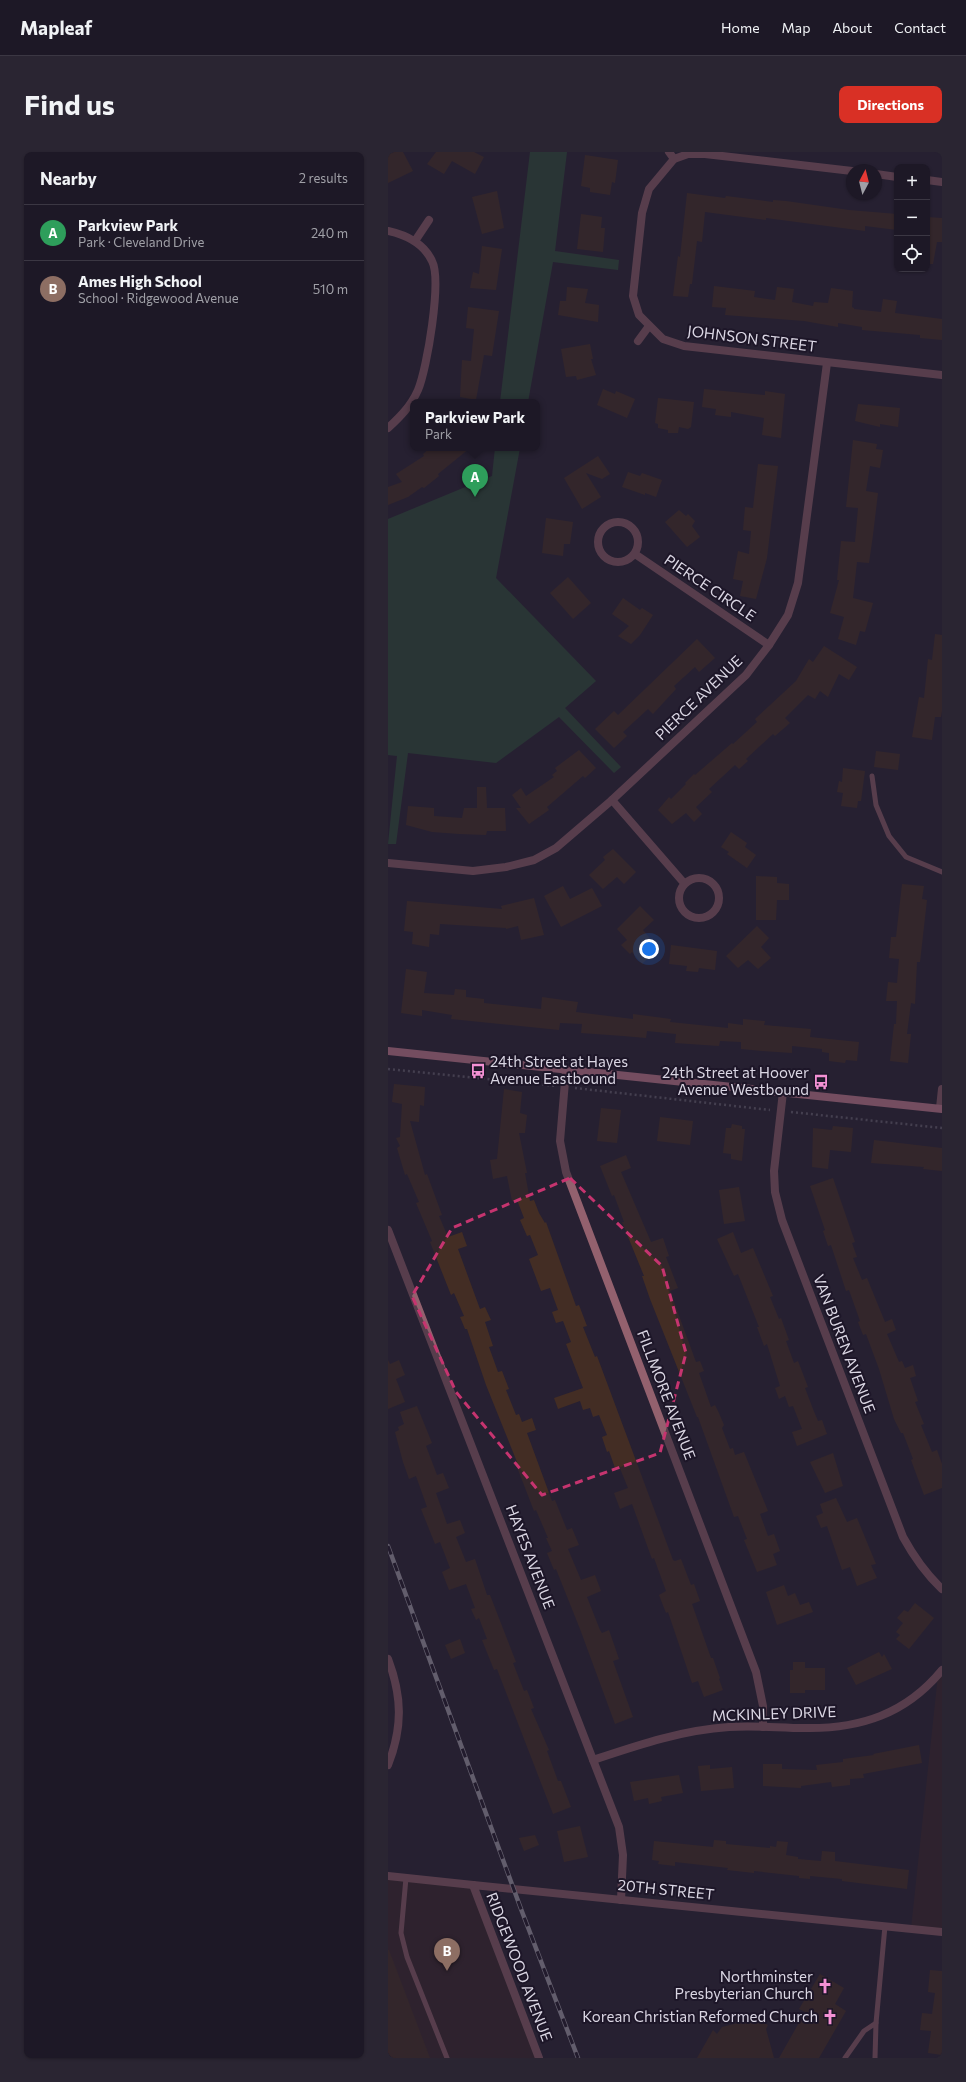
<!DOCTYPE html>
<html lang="en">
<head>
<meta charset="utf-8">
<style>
  body { margin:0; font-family:Commissioner,sans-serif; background:#2a2532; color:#f1f3f6 }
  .controls { position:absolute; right:12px; top:12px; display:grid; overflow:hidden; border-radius:8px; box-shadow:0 1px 3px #0004 }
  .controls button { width:36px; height:36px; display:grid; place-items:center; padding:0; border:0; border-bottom:1px solid #3b3743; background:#1d1826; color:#f1f3f6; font:20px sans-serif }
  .compass { position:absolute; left:458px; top:12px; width:36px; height:36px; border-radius:50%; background:#1d1826; box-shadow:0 1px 3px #0004; rotate:7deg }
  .you { position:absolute; left:261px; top:797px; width:14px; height:14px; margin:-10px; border:3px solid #fff; border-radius:50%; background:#1a73e8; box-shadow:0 0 0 6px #1a73e833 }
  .badge { display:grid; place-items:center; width:26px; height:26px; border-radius:50%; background:#d93025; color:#fff; font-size:13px; font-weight:700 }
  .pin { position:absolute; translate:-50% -33px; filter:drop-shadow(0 1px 2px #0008) }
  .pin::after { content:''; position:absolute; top:21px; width:14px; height:12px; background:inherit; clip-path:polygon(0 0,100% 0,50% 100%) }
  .popup { position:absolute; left:22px; top:247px; width:130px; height:52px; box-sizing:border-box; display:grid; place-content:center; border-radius:8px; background:#1d1826; filter:drop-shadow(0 1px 3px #0005); font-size:13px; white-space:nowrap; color:#a0a0a7 }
  .popup b { font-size:15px; color:#f1f3f6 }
  .popup::after { content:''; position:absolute; left:50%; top:100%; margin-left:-8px; border:8px solid transparent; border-top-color:#1d1826 }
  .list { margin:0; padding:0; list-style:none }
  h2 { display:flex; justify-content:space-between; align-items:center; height:52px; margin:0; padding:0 16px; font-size:17px }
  h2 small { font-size:13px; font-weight:400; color:#a0a0a7 }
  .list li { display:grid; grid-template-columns:26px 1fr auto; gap:12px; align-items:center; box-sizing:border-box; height:56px; padding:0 16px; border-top:1px solid #3b3743 }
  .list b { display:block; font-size:15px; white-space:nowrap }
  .list p { margin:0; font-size:13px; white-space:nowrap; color:#a0a0a7 }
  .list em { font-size:13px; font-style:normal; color:#a0a0a7 }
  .icon { flex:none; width:22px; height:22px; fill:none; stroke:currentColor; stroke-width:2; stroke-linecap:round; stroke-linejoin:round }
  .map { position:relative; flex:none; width:554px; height:1906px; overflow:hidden; border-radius:8px }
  header { display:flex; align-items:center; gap:24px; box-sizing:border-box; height:56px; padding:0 20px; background:#1d1826; border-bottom:1px solid #3b3743 }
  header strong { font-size:19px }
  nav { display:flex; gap:22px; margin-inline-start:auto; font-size:14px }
  .intro { display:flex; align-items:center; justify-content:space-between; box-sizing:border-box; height:96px; padding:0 24px }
  h1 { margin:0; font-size:28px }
  .button { padding:10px 18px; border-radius:8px; background:#d93025; color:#fff; font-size:14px; font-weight:700 }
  main { display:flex; gap:24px; padding:0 24px }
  aside { flex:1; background:#1d1826; border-radius:8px; box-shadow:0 1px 3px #0004 }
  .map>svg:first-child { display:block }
  .education { fill:#38252b }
  .green { fill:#2d4f3b }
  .building { fill:#432d24 }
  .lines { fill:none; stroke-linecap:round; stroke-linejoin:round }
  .path { stroke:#696474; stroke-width:2.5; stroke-dasharray:2 3; stroke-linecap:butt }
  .service { stroke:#93616e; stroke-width:5 }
  .minor { stroke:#93616e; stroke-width:8 }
  .tertiary { stroke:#93616e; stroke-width:8 }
  .secondary { stroke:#d28399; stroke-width:8 }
  .rail-casing { stroke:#aba6b4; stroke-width:4.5 }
  .rail { stroke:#1d1628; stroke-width:3; stroke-dasharray:9; stroke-linecap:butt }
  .marked { fill:none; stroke:#c6346f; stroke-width:3; stroke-dasharray:8 5; stroke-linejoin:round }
  .labels { text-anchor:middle; stroke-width:4; stroke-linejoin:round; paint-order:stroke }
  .street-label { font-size:15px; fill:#dad6e3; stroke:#1d1628 }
  .poi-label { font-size:15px; fill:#dad6e3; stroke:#1d1628; text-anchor:end }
</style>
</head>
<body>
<header>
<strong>Mapleaf</strong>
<nav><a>Home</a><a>Map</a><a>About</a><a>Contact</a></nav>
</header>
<div class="intro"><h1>Find us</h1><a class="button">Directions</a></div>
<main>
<aside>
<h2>Nearby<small>2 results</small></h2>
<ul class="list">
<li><span class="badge" style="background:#2e9e5b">A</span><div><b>Parkview Park</b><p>Park · Cleveland Drive</p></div><em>240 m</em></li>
<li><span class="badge" style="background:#8d6e63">B</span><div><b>Ames High School</b><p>School · Ridgewood Avenue</p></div><em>510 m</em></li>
</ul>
</aside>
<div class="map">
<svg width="554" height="1906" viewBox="0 0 554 1906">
  <rect width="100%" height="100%" fill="#272032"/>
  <!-- education -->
  <g class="education">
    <polygon points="554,1518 554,1780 523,1777 550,1523"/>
    <polygon points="0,1724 85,1733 151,1906 0,1906"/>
  </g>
  <!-- green -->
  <g class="green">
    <polygon points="142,0 179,0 167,99 231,108 230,118 165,110 140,250 112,250"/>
    <polygon points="107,296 132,296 108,426 208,529 177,556 233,615 226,621 171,565 108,611 20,601 8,692 0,692 9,604 0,603 0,367 104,324"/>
  </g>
  <!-- building -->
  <g class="building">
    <polygon points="6,0 15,0 25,19 0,31 0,2"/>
    <polygon points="48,0 86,0 96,5 87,22 64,9 56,22 39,12"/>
    <polygon points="197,3 230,8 227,31 224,30 222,43 202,40 202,36 193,34"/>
    <polygon points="109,39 116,76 94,82 84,45"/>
    <polygon points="299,41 337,46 338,44 385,50 385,48 398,49 461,58 509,62 509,78 477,74 477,79 378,66 378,68 317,60 314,90 309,89 304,132 302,132 300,145 285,144 290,104 292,105"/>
    <polygon points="193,62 214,65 213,76 217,76 215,100 189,97"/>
    <polygon points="539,65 554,66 554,90 549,90 545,112 539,112"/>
    <polygon points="94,94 114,97 108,138 82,136 85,120 91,122"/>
    <polygon points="326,134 367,139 366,145 387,148 389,135 406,137 404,150 425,154 426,150 440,151 443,136 465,139 464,155 466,156 466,157 493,160 495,147 509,149 507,161 554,167 554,188 532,186 532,183 474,178 474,175 450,171 450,175 416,169 337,163 338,156 324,155"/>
    <polygon points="179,135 200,137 197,151 211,153 210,170 170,163 172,149 178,149"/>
    <polygon points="80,155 111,159 104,204 96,203 88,248 72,245 74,208 83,209 86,177 78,176"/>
    <polygon points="202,192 205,207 203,207 208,223 189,228 188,224 178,225 173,197"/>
    <polygon points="215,237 227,242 228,239 247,247 239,266 209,253"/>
    <polygon points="316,237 377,243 377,239 397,242 393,286 374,283 376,266 343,260 343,265 327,263 328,257 314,255"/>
    <polygon points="270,246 306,250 303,275 300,277 291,275 290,281 280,281 280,278 270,276 270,272 267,271"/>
    <polygon points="470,252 512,256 510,275 492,272 492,275 467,269"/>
    <polygon points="465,288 489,292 488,297 495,298 492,316 482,314 478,339 490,341 485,383 481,411 469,410 465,446 485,451 477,480 472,479 468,493 450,487 456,465 442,461 451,428 449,428 453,389 467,390 470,356 458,355"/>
    <polygon points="42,296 82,296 50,322 51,324 36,336 34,335 20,345 0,353 0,335 14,330 8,322 36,304 35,302"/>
    <polygon points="210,304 222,322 214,327 198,321 213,345 194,357 176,326"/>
    <polygon points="370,312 390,314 379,406 368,447 352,444 355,429 345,427 350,399 361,402 363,379 355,378 357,355 365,356"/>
    <polygon points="240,320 252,324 254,321 274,328 268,345 257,341 257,343 234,335"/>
    <polygon points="291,358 298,364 300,362 307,369 304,374 312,385 299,395 277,370"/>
    <polygon points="158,366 185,370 182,392 176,392 175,404 154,401"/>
    <polygon points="180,425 203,451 185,467 162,441"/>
    <polygon points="235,446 252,458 254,456 265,463 252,483 243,492 230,484 241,474 224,462"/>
    <polygon points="547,482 554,483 554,559 553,565 547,565 544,588 524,585 531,545 536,546 540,507 544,508"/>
    <polygon points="309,487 327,506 311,520 307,515 286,534 288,537 265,562 260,557 235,580 239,584 226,596 207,577 226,559 230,563"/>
    <polygon points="436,494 469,515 461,528 451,522 440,545 432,539 427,547 420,543 397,566 402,571 387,584 385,582 358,607 360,609 351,617 347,613 321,637 324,640 308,655 314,662 306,670 298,661 284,672 270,658 281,645 283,647 298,632 297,631 306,622 307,623 344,591 345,592 369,570 367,567 408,529 421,507 425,510"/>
    <polygon points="191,598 208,616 197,626 195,624 159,655 161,658 141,672 128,656 133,656 124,643 133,636 138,644 166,625 164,623 169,619 167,616"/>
    <polygon points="488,599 512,602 510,618 486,615"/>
    <polygon points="455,616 477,619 473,649 470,649 469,656 453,654 455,641 449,640 451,629 454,630"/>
    <polygon points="89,635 98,635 99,656 117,656 118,679 99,679 98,683 71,682 44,680 18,673 20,654 46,656 46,664 74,666 76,656 89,656"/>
    <polygon points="343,680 359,691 357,695 368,703 359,716 339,702 341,700 333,695"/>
    <polygon points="225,697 248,720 236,732 229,725 215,737 201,723 217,708 215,705"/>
    <polygon points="368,724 389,725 389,731 401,732 401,748 389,748 388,768 368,768"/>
    <polygon points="514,732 536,734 534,747 539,748 532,810 529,810 527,852 523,851 519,882 523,882 520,911 502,909 506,872 508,872 509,849 498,849 500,830 509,831 511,807 501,806 503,785 508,785"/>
    <polygon points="175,734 182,747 204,736 214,754 173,775 156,744"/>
    <polygon points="146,746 156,783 133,788 130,774 118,777 118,776 52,772 51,783 42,782 41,795 24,792 25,780 16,779 19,749 114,757 113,754"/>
    <polygon points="252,754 266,768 255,778 270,796 254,812 244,800 242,802 233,793 239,788 229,777"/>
    <polygon points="369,774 381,786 373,795 383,806 370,817 360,808 350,816 338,804"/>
    <polygon points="283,793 329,799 327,818 311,816 310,820 298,819 299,814 281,812"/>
    <polygon points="18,817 39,820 36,841 66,843 67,837 78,838 78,845 96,847 96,851 153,857 154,845 190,850 188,860 245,867 245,862 283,867 282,870 340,876 340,871 355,873 355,867 377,869 376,873 423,877 422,885 471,890 469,909 458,908 457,911 441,909 441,901 434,900 434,897 404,894 404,901 374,899 353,897 353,890 332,889 331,894 287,891 288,882 259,879 258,886 235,884 193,881 194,872 172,871 171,878 63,867 64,863 34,858 34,864 13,861"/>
    <polygon points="6,932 37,935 36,954 32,953 31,970 22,969 37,1023 39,1022 54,1063 51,1064 60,1085 74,1080 79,1094 70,1097 92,1157 97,1155 103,1168 97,1170 105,1194 101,1195 110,1220 114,1219 121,1237 118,1238 128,1263 131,1262 134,1270 144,1266 148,1278 139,1281 164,1349 167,1348 179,1378 184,1376 191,1393 180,1397 193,1428 207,1423 213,1439 199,1445 212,1478 214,1481 221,1478 231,1507 225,1509 245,1565 227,1572 192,1477 168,1417 166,1418 159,1401 164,1399 158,1386 160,1386 148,1358 146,1359 127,1310 129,1310 98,1233 79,1177 77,1177 72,1165 76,1164 66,1141 63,1143 42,1090 44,1089 28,1051 31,1050 19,1022 17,1023 9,996 12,994 8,986 12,985 14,952 4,950"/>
    <polygon points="116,937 134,940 132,961 139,963 137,981 131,981 139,1021 137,1021 142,1049 146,1048 151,1061 157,1071 158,1070 188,1154 191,1153 199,1174 195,1175 207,1205 209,1204 285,1408 287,1409 293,1407 303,1433 306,1432 312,1449 304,1452 323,1506 325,1506 332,1526 331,1527 335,1538 316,1545 310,1529 304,1531 280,1460 278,1461 271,1443 278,1439 266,1406 264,1407 244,1352 232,1357 226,1341 240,1336 231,1314 227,1316 221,1299 219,1300 214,1285 219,1283 211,1263 205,1265 202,1256 195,1258 192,1249 170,1257 166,1246 195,1236 178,1192 183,1190 175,1169 168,1171 164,1160 170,1158 162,1136 153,1139 141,1107 150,1103 142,1083 139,1084 132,1068 136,1066 129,1048 124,1049 119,1024 105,1027 102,1008 109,1007"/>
    <polygon points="213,956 233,958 229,991 209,989"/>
    <polygon points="272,965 305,969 302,993 269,989"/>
    <polygon points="344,972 354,974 354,977 357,977 354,1009 343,1007 343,1002 335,1001 338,976 343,976"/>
    <polygon points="445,974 465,976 463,1000 442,998 440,1017 424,1015 425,976 444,978"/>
    <polygon points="486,988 554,996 554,1019 535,1017 536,1015 483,1011"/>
    <polygon points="238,1003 243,1016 233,1020 263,1090 275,1086 281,1104 278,1105 290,1136 282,1139 308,1210 312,1209 316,1219 311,1221 323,1255 327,1253 331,1261 336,1273 334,1276 342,1297 345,1296 347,1303 356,1300 380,1359 372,1362 380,1384 386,1382 392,1399 385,1402 389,1413 369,1420 356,1388 359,1387 350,1364 346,1365 310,1265 309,1265 262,1147 254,1124 256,1124 234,1070 236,1070 226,1043 224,1044 212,1014"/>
    <polygon points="445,1026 467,1090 464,1091 469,1105 465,1106 474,1128 479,1126 497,1170 504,1167 508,1178 499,1182 511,1210 514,1209 517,1216 525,1213 528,1224 522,1226 530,1249 527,1250 536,1272 533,1273 544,1300 549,1298 554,1312 554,1336 536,1343 523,1308 525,1307 515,1281 513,1281 506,1267 491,1217 478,1182 475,1183 470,1170 472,1169 461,1138 458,1139 443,1093 440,1094 435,1079 437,1078 422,1034"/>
    <polygon points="351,1035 357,1069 336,1072 331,1038"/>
    <polygon points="345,1080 353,1101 365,1096 385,1144 382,1145 391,1167 393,1166 401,1188 398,1189 406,1211 410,1209 420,1235 417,1236 425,1257 430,1269 434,1268 439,1282 409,1294 404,1280 414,1277 405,1254 401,1255 397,1244 391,1247 387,1236 392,1234 379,1192 376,1194 369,1175 371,1175 350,1122 346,1124 329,1087"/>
    <polygon points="0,1208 2,1212 11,1208 17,1223 8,1227 17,1250 0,1257"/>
    <polygon points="29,1254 44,1291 38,1294 49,1323 55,1321 61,1336 48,1341 59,1372 72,1368 77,1381 68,1385 78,1410 87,1407 99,1443 102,1443 128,1510 125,1511 136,1539 139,1538 146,1556 143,1557 161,1598 159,1599 170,1629 173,1629 183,1655 165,1662 109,1517 106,1518 94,1488 99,1487 91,1466 88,1468 83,1457 87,1456 78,1432 61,1438 54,1420 62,1416 52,1390 47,1392 33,1357 39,1355 28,1324 21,1327 15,1310 7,1280 11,1278 10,1275 16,1272 12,1260"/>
    <polygon points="445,1301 455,1334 437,1341 422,1310"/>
    <polygon points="448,1346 459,1370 469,1366 488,1412 483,1413 489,1426 469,1434 462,1415 454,1418 439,1374 433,1376 428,1364 435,1361 432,1352"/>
    <polygon points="396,1433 400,1444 407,1441 412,1453 421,1450 425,1460 389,1473 378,1440"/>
    <polygon points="527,1451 546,1466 521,1497 508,1487 512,1483 508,1480 515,1471 509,1466 516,1458 520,1460"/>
    <polygon points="72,1487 77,1501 63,1507 57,1493"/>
    <polygon points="491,1500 494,1505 496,1502 504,1517 468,1533 459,1516"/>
    <polygon points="405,1510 417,1510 417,1516 437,1516 437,1538 417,1538 417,1541 402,1541 402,1518 405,1518"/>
    <polygon points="531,1593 534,1611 475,1622 476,1626 462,1627 462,1633 444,1635 443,1630 413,1634 413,1636 375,1634 375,1612 394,1612 394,1617 429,1618 428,1613 455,1610 455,1607 486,1603 485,1602"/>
    <polygon points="322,1613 322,1617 344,1615 346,1636 313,1639 310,1614"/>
    <polygon points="291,1623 295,1641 273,1645 274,1649 261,1652 260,1646 246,1649 242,1630"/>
    <polygon points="192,1674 200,1705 176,1710 169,1679"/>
    <polygon points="147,1683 151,1693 136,1699 131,1686"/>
    <polygon points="326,1688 338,1689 338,1692 382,1696 382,1694 388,1695 389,1689 400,1690 398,1703 410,1705 410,1707 433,1709 434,1699 447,1700 447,1709 521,1718 519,1737 454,1729 454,1727 422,1724 422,1727 411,1726 411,1724 366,1719 366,1721 339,1718 340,1716 287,1710 287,1714 270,1712 271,1709 264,1708 266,1689 325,1695"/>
    <polygon points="0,1798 1,1798 42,1906 0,1906"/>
    <polygon points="542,1818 554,1819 554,1903 540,1901 543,1879 532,1878 534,1861 544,1862 547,1841 540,1840"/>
    <polygon points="432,1822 456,1836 447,1852 458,1859 431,1906 391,1906 417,1860 411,1857"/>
    <polygon points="364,1864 380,1873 378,1877 386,1906 309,1906 325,1878 329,1882 334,1875 354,1870"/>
  </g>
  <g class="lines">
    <!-- path -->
    <g class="path">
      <polyline points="0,917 168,934"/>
      <polyline points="187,936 382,958"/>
      <polyline points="403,960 554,976"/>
    </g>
    <!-- service -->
    <g class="service">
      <polyline points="484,624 488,653 501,684 518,705 554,720"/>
      <polyline points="18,1726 13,1781 19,1805 59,1906"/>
      <polyline points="488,1871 497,1774"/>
      <polyline points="457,1906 476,1879 488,1871 487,1906"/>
    </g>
    <!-- minor -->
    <g class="minor">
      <polyline points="281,0 286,7"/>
      <polyline points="464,19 317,2 300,2 286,7 261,37 254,61 245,144 251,163 275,187 296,194 554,223"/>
      <polyline points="488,22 509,25"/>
      <polyline points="539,28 554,30"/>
      <path d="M0 79C18 83 36 92 44 109 54 128 39 217 30 238 23 254 12 265 0 276"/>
      <polyline points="27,89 41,68"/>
      <polyline points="250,189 261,174"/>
      <circle cx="230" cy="390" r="20"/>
      <polyline points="247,402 381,493"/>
      <polyline points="224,648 296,731"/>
      <polyline points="0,711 85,719 118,715 146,708 168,696 224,648 358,523 381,493 400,463 410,431 439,211"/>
      <circle cx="311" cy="746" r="20"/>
      <polyline points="178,918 172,989 178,1020 368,1520 375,1554 375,1575"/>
      <path d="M395 940 386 1019 387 1040 394 1068 515 1385C526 1405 538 1422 554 1437"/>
      <path d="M0 1507C14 1544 15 1575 0 1613"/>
      <path d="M205 1608C250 1593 294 1578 341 1575 366 1573 392 1576 417 1576 472 1577 518 1562 554 1518"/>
      <polyline points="0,1724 85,1733"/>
    </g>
    <!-- tertiary -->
    <g class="tertiary">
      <polyline points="552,956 554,937"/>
      <polyline points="0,1078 231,1675 235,1703 233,1748"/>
      <polyline points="151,1906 85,1733 554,1780"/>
    </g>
    <!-- secondary -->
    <polyline class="secondary" points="0,899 554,957"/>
    <!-- rail casing -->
    <g class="rail-casing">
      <polyline id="rail" points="0,1394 133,1757 190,1906"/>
    </g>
    <!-- rail -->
    <use href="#rail" class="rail"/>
  </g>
  <!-- marked area -->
  <path d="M0 0H554V1906H0ZM182 1026 274 1114 298 1201 272 1301 154 1343 68 1240 24 1144 64 1076Z" fill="#272032" fill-opacity=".55" fill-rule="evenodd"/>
  <path class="marked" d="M182 1026 274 1114 298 1201 272 1301 154 1343 68 1240 24 1144 64 1076Z"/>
  <!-- icons -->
  <defs>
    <g id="bus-bare" transform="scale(1.2)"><path d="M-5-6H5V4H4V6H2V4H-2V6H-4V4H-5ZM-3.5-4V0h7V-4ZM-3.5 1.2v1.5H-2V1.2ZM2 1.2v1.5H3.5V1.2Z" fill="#f491d4" stroke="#1d1628" stroke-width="2.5" paint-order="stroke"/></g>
    <g id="church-bare" transform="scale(1.2)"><path d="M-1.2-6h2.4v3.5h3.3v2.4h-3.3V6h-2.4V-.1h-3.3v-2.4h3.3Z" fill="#f491d4" stroke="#1d1628" stroke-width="2.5" paint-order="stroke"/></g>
  </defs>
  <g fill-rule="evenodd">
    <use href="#bus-bare" x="90" y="919"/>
    <use href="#bus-bare" x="433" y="930"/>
    <use href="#church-bare" x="437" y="1834"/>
    <use href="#church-bare" x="442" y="1865"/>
  </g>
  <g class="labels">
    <!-- street labels -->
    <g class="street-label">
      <text transform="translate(364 187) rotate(7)" y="5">JOHNSON STREET</text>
      <text transform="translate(322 436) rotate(34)" y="5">PIERCE CIRCLE</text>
      <text transform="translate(311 546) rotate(-44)" y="5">PIERCE AVENUE</text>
      <text transform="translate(456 1192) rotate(69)" y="5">VAN BUREN AVENUE</text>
      <text transform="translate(278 1243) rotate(69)" y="5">FILLMORE AVENUE</text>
      <text transform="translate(142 1405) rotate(69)" y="5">HAYES AVENUE</text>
      <text transform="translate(386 1562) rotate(-2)" y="5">MCKINLEY DRIVE</text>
      <text transform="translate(278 1738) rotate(6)" y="5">20TH STREET</text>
      <text transform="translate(131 1815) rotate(69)" y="5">RIDGEWOOD AVENUE</text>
    </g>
    <!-- poi labels -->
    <g class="poi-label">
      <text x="102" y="915" text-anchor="start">24th Street at Hayes<tspan x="102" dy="17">Avenue Eastbound</tspan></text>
      <text x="421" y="926">24th Street at Hoover<tspan x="421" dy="17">Avenue Westbound</tspan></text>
      <text x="425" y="1830">Northminster<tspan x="425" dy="17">Presbyterian Church</tspan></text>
      <text x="430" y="1870">Korean Christian Reformed Church</text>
    </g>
  </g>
</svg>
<div class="controls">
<button>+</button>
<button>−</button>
<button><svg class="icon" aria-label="locate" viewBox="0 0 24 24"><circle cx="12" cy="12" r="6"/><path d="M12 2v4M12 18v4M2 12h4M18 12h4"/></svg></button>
</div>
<svg class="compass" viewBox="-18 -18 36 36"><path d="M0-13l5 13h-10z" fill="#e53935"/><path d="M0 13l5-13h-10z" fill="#a0a0a7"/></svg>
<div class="you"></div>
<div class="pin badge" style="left:87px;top:345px;background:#2e9e5b">A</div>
<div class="popup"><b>Parkview Park</b>Park</div>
<div class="pin badge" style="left:59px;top:1819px;background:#8d6e63">B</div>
</div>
</main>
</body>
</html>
